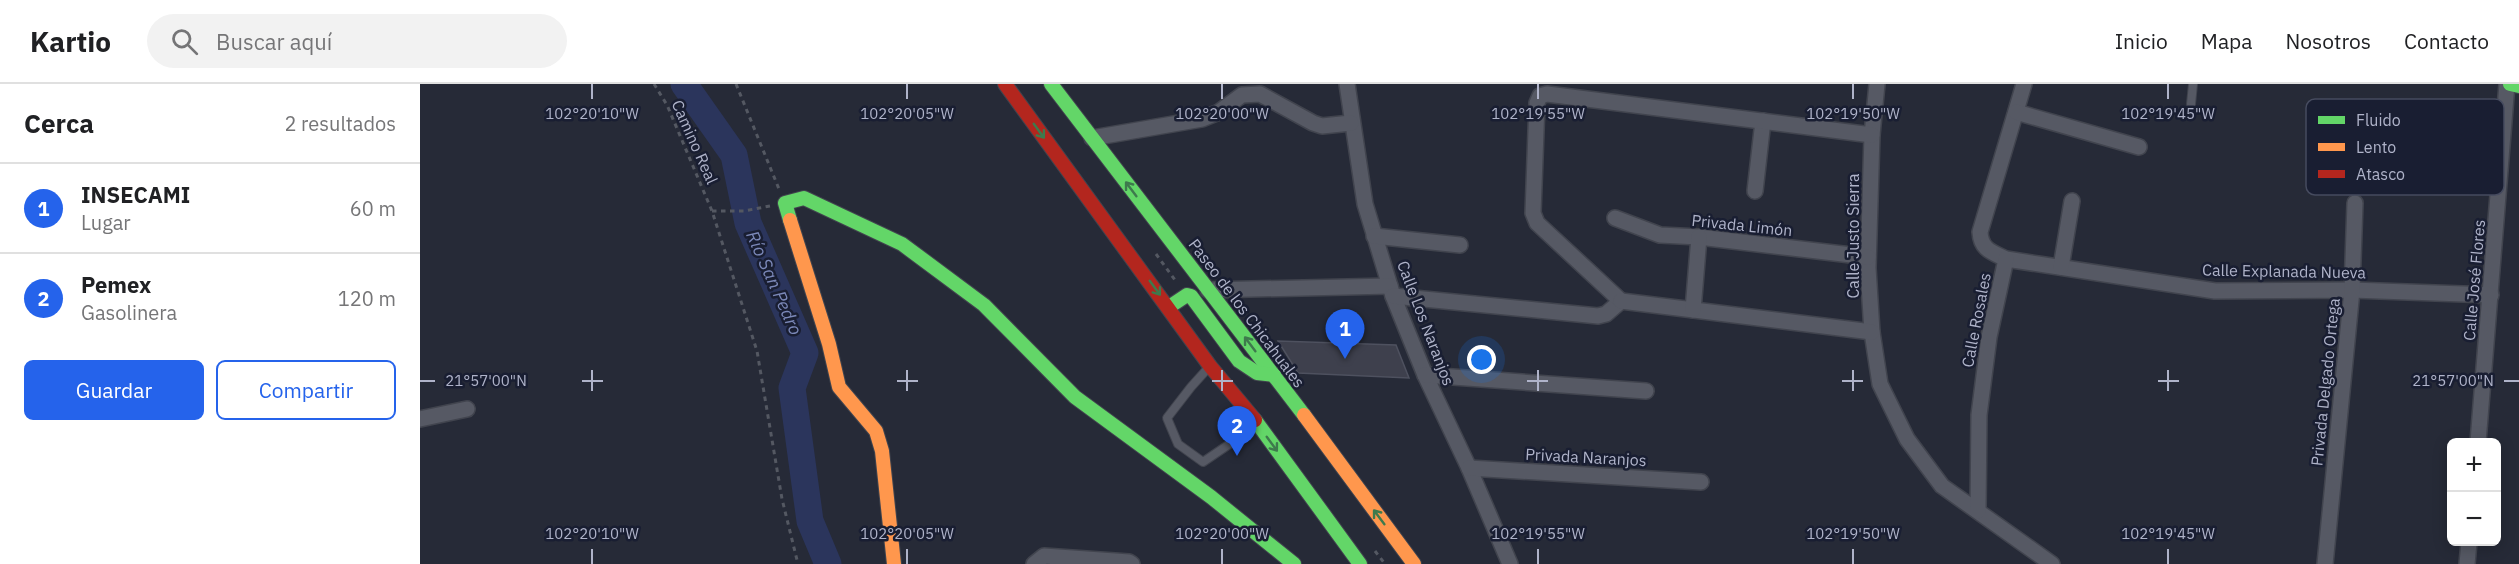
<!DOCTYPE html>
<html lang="es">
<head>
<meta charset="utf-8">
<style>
  body { margin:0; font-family:"IBM Plex Sans",sans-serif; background:#f2f2f2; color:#202124 }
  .controls { position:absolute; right:18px; bottom:18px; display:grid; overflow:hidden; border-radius:9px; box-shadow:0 3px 15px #0003 }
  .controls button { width:54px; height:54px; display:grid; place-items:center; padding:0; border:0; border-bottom:2px solid #e0e0e0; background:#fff; color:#202124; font:30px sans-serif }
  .you { position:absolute; left:1062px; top:276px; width:21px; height:21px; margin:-15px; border:4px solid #fff; border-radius:50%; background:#1a73e8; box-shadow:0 0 0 9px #1a73e833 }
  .badge { display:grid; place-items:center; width:39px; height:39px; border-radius:50%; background:#2563eb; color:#fff; font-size:20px; font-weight:700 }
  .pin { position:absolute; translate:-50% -50px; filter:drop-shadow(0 2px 3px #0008) }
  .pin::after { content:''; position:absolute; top:32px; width:21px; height:18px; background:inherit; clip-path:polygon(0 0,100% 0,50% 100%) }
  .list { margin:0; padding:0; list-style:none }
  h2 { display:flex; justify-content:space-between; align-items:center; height:78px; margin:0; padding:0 24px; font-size:26px }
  h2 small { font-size:20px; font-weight:400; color:#757577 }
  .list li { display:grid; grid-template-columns:39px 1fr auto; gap:18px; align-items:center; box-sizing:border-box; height:90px; padding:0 24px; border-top:2px solid #e0e0e0 }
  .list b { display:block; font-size:22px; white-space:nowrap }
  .list p { margin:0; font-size:20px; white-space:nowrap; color:#757577 }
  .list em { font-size:20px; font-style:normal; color:#757577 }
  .actions { display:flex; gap:12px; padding:18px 24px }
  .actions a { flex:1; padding:14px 0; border:2px solid #2563eb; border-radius:9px; text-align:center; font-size:21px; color:#2563eb }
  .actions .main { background:#2563eb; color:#fff }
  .icon { flex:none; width:33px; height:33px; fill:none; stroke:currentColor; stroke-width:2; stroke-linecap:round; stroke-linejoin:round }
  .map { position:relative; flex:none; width:2099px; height:480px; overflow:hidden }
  header { display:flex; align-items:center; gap:36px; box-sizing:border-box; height:84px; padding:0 30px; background:#fff; border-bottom:2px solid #e0e0e0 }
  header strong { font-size:28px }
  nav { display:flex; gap:33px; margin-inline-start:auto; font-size:21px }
  .search { width:420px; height:54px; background:#f2f2f2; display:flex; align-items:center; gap:15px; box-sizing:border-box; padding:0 21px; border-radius:33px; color:#757577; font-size:22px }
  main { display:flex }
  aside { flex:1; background:#fff }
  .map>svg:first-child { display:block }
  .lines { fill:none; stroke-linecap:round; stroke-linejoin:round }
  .river { stroke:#2b355c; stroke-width:27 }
  .building { fill:#3e404d; stroke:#4e515f; stroke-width:1.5 }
  .lane-casing { stroke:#41444e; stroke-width:10 }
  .street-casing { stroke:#41444e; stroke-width:18 }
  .fast-casing { stroke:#41444e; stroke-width:16 }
  .slow-casing { stroke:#41444e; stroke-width:16 }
  .jam-casing { stroke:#41444e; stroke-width:16 }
  .path { stroke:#545862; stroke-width:3; stroke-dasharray:4.5 4.5; stroke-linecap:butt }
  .lane { stroke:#565964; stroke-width:8 }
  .street { stroke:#565964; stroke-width:15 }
  .fast { stroke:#63d668; stroke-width:14 }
  .slow { stroke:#ff974d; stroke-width:14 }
  .jam { stroke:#b3261e; stroke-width:14 }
  .oneway { stroke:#3e7a4d }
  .ticks { fill:none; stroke:#afb3c9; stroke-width:2 }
  .labels { text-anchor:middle; stroke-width:5; stroke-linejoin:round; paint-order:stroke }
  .street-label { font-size:16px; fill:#afb3c9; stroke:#191e32 }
  .water-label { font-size:18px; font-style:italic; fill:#7b88b8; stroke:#191e32 }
  .key { fill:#191e32; stroke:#464b5f; stroke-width:1.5 }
  .key-label { font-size:16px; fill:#afb3c9 }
  .ticks-label { font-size:15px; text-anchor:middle; fill:#afb3c9; stroke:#191e32; stroke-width:5; stroke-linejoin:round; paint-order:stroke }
</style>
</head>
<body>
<header>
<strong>Kartio</strong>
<div class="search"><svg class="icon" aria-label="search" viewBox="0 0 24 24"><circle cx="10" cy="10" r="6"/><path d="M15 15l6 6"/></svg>Buscar aquí</div>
<nav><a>Inicio</a><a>Mapa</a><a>Nosotros</a><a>Contacto</a></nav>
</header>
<main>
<aside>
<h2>Cerca<small>2 resultados</small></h2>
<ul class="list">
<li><span class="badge">1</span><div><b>INSECAMI</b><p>Lugar</p></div><em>60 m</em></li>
<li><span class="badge">2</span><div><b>Pemex</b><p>Gasolinera</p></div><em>120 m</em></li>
</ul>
<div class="actions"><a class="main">Guardar</a><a>Compartir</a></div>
</aside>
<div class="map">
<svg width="2099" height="480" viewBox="0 0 2099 480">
  <rect width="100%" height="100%" fill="#262a37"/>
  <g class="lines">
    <!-- river -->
    <polyline class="river" points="264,0 314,71 328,139 385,269 372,304 390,437 408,480"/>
  </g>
  <!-- building -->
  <polygon class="building" points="858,257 976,261 989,294 878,289"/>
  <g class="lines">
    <!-- lane casing -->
    <g class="lane-casing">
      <g id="lane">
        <polyline points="1771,20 1773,0"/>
        <polyline points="789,283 771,303 747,334 758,360 783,378 836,342"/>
      </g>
    </g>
    <!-- street casing -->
    <g class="street-casing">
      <g id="street">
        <polyline points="927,0 945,120 973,212 1005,291 1049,384 1090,480"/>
        <polyline points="1457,0 1452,51 1448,184 1452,248 1460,300 1487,355 1522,402 1632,480"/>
        <path d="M1604 0 1560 148C1561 166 1572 168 1586 175L1795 207 1932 206 2071 211"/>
        <polyline points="1596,28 1719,63"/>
        <polyline points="672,54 782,35 799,28 822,11 840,10 893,39 902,42 931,39"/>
        <polyline points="1335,107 1343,37"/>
        <polyline points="1195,134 1240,151 1279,153 1448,173"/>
        <polyline points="954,152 1040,161"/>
        <polyline points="1641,183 1652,117"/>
        <polyline points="788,206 970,202"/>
        <polyline points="973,212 1178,232 1186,230 1201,217"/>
        <polyline points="1201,217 1117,139 1113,129 1117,19 1120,12 1127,10 1452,51"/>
        <polyline points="1201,217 1452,248"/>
        <polyline points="1273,226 1279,153"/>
        <polyline points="1005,291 1226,307"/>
        <polyline points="0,335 47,325"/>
        <polyline points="2058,358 2087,0"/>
        <polyline points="1049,384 1281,398"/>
        <polyline points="1558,427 1559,331 1569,253 1586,175"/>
        <polyline points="614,480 624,472 709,478 712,480"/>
        <polyline points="1905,480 1932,206 1935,119"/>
        <polyline points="2047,480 2049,458"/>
      </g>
    </g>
    <!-- fast casing -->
    <g class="fast-casing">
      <g id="fast">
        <polyline points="631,0 884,331"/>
        <polyline points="2090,0 2099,2"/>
        <polyline points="370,136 365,119 384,114 482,160 564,221 655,313 791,413 874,480"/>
        <polyline points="749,223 767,211 771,212 819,277 837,289 854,291"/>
        <polyline points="835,336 940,480"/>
      </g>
    </g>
    <!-- slow casing -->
    <g class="slow-casing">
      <g id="slow">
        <polyline points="370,136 409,260 419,303 456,347 462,367 474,480"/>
        <polyline points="884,331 994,480"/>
      </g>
    </g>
    <!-- jam casing -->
    <g class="jam-casing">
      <polyline id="jam" points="585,0 790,282 835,336"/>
    </g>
    <!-- path -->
    <g class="path">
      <polyline points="234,0 247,21 292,127 337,267 362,415 378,480"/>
      <polyline points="316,0 359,105"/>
      <polyline points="292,127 324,127 350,122"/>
      <polyline points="736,170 755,196"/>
      <polyline points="955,467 965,480"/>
    </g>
    <!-- lane -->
    <use href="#lane" class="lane"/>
    <!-- street -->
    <use href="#street" class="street"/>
    <!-- fast -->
    <use href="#fast" class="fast"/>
    <!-- slow -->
    <use href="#slow" class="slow"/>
    <!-- jam -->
    <use href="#jam" class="jam"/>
  </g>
  <!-- one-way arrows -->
  <defs><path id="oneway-shaft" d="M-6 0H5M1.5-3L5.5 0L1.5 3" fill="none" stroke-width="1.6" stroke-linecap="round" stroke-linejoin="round" transform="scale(1.5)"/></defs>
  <g class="oneway">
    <use href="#oneway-shaft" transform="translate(619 47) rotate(54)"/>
    <use href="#oneway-shaft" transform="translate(711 105) rotate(-127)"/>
    <use href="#oneway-shaft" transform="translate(735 204) rotate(54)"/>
    <use href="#oneway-shaft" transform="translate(830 260) rotate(-127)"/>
    <use href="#oneway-shaft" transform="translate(852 360) rotate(54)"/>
    <use href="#oneway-shaft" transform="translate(959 433) rotate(-127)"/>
  </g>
  <!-- ticks -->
  <path class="ticks" d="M172 0V15M487 0V15M802 0V15M1118 0V15M1433 0V15M1748 0V15M172 286V307M487 286V307M802 286V307M1118 286V307M1433 286V307M1748 286V307M0 297H15M162 297H183M477 297H498M792 297H813M1107 297H1128M1422 297H1443M1738 297H1759M2084 297H2099M172 465V480M487 465V480M802 465V480M1118 465V480M1433 465V480M1748 465V480"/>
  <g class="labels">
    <!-- street labels -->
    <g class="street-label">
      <text transform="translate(275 58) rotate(66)" y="6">Camino Real</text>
      <text transform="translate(1322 141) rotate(6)" y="6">Privada Limón</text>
      <text transform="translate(1433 152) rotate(-90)" y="6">Calle Justo Sierra</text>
      <text transform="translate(1864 187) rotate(1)" y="6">Calle Explanada Nueva</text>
      <text transform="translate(2054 196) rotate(-85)" y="6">Calle José Flores</text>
      <text transform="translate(827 229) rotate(53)" y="6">Paseo de los Chicahuales</text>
      <text transform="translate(1556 236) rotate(-79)" y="6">Calle Rosales</text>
      <text transform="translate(1006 239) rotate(69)" y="6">Calle Los Naranjos</text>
      <text transform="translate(1905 298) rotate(-84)" y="6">Privada Delgado Ortega</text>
      <text transform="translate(1166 373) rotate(3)" y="6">Privada Naranjos</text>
    </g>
    <!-- water labels -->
    <g class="water-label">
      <text transform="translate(354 199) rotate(66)" y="6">Río San Pedro</text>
    </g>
  </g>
  <!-- legend -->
  <rect x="1886" y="15" width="198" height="96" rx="9" class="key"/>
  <rect x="1898" y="32" width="27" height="8" fill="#63d668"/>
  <rect x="1898" y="59" width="27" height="8" fill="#ff974d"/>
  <rect x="1898" y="86" width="27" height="8" fill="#b3261e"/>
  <g class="key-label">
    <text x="1936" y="42">Fluido</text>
    <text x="1936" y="69">Lento</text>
    <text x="1936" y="96">Atasco</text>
  </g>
  <g class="ticks-label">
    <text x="172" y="35">102°20'10"W</text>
    <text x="487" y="35">102°20'05"W</text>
    <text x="802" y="35">102°20'00"W</text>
    <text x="1118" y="35">102°19'55"W</text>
    <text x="1433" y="35">102°19'50"W</text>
    <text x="1748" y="35">102°19'45"W</text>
    <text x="66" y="302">21°57'00"N</text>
    <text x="2033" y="302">21°57'00"N</text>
    <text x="172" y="455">102°20'10"W</text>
    <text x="487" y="455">102°20'05"W</text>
    <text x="802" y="455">102°20'00"W</text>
    <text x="1118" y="455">102°19'55"W</text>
    <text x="1433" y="455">102°19'50"W</text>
    <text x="1748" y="455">102°19'45"W</text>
  </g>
</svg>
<div class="controls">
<button>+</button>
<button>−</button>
</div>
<div class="you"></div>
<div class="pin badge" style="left:925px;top:275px">1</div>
<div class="pin badge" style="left:817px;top:372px">2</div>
</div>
</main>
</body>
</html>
